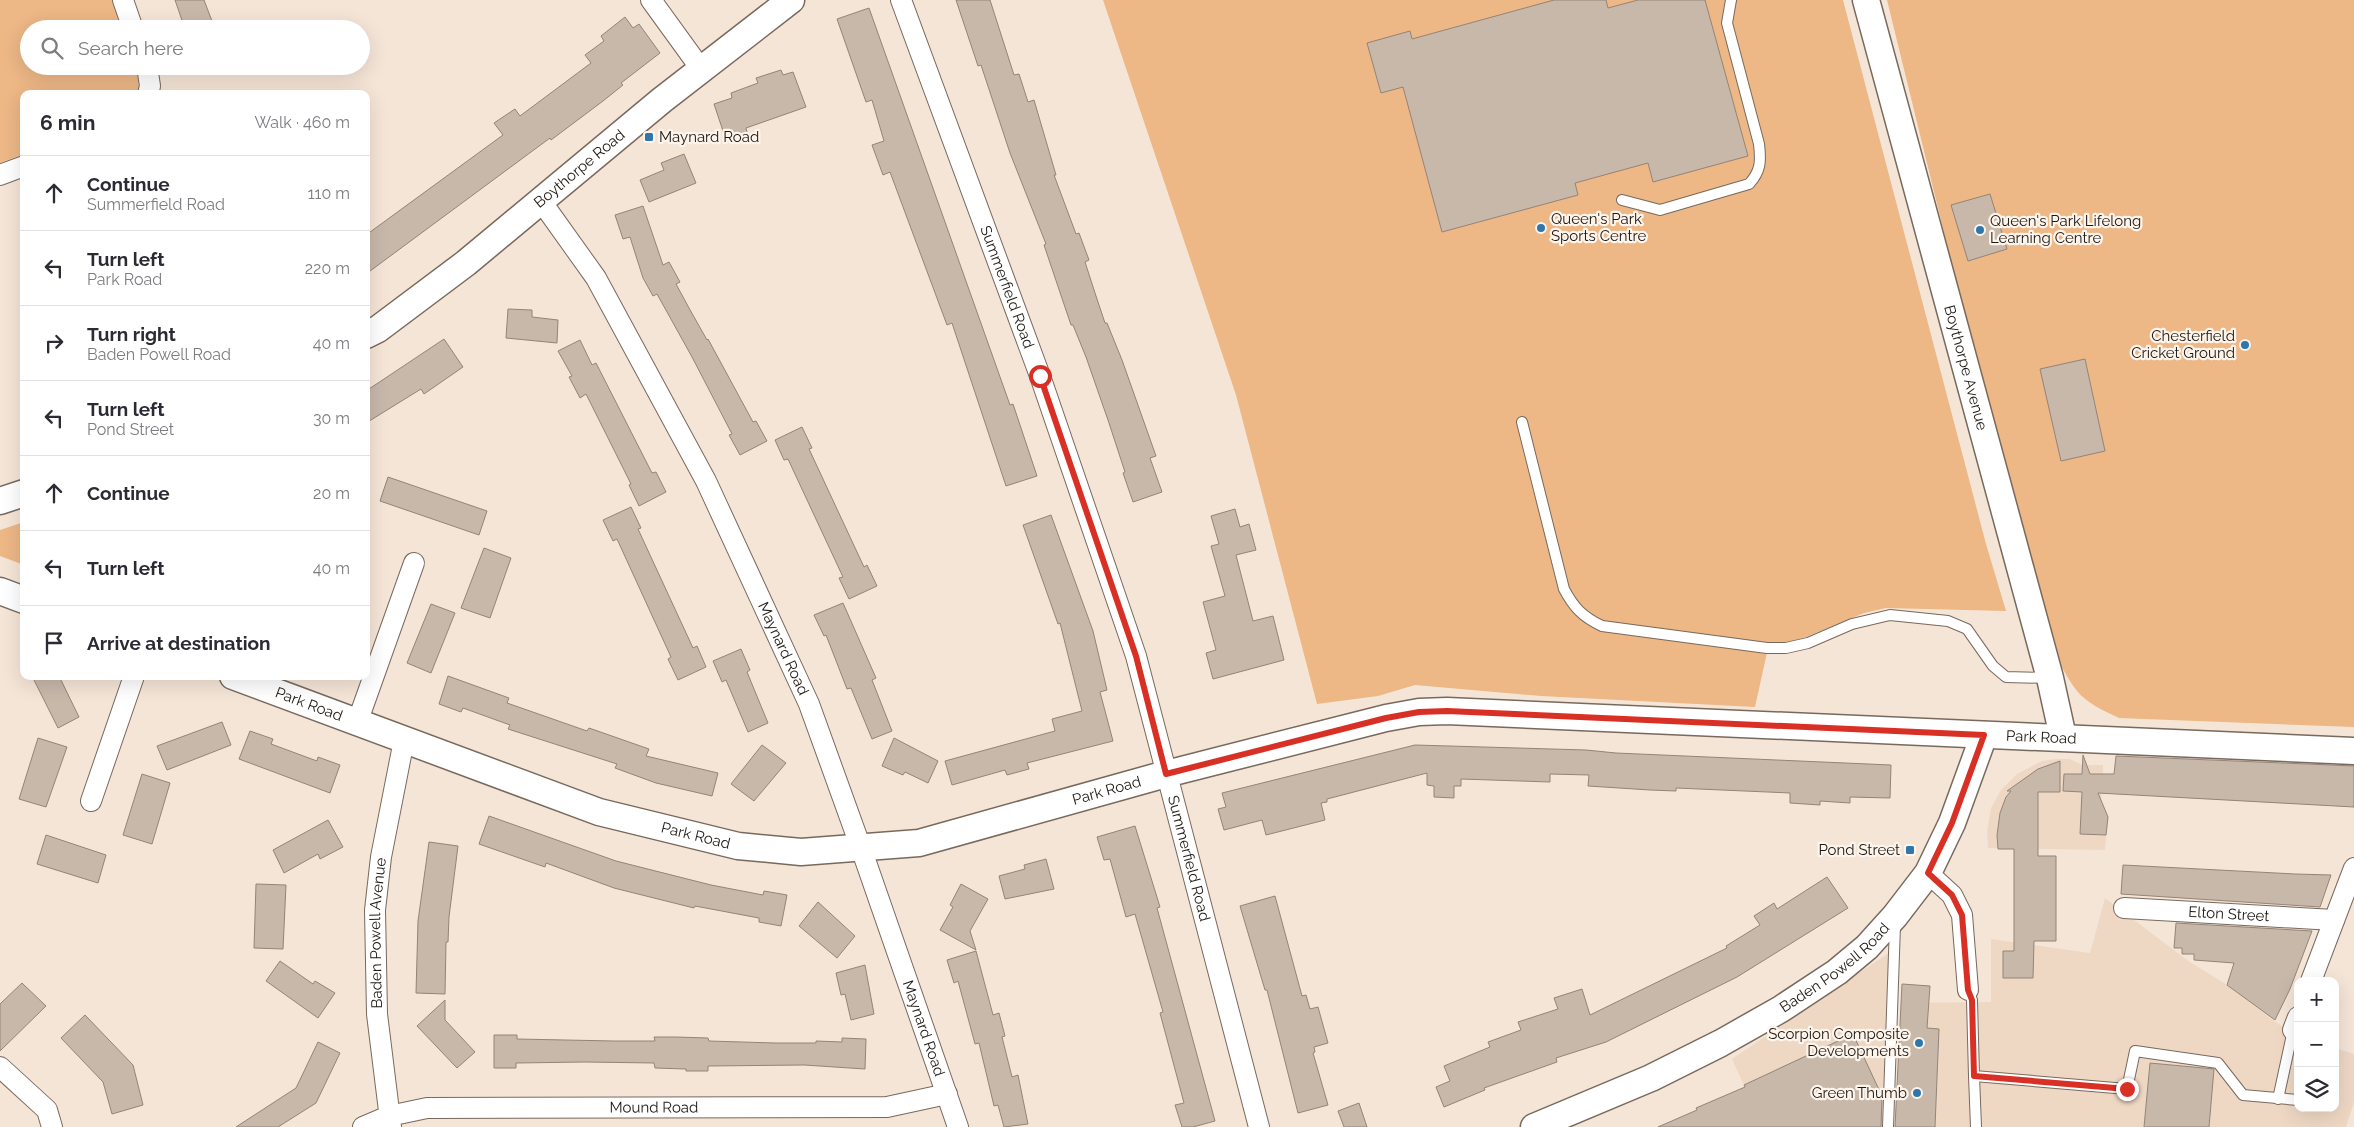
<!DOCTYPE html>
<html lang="en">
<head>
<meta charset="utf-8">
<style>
  body { margin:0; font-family:Raleway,sans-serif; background:#f2f2f3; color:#2b2b33 }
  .controls { position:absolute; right:15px; bottom:15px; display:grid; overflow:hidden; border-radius:10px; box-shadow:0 5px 20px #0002 }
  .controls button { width:45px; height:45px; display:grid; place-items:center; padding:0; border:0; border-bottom:1px solid #e1e1e2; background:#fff; color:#2b2b33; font:25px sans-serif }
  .stop { position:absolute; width:15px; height:15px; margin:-11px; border:4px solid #d93025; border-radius:50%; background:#fff }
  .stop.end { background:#d93025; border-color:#fff; box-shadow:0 1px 5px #0008 }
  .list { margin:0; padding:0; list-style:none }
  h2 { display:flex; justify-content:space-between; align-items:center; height:65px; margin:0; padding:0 20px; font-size:21px }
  h2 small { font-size:16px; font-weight:400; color:#7c7c81 }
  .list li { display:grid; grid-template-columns:32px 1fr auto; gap:15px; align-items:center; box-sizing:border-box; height:75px; padding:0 20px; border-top:1px solid #e1e1e2 }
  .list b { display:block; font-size:19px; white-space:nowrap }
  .list p { margin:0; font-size:16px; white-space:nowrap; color:#7c7c81 }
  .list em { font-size:16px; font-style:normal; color:#7c7c81 }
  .icon { flex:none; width:28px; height:28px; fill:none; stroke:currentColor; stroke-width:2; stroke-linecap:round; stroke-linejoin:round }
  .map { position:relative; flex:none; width:2354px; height:1127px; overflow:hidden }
  .search { position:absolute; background:#fff; box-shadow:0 5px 20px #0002; left:20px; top:20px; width:350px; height:55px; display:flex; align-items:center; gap:12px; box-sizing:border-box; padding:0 18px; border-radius:28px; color:#7c7c81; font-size:19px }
  .panel { position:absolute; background:#fff; box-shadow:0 5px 20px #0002; left:20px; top:90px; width:350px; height:590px; border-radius:10px }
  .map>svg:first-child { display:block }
  .built { fill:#eed8c4 }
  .green { fill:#edb786 }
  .building { fill:#c7b8aa; stroke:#938478 }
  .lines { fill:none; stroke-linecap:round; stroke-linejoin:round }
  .service-casing { stroke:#78695d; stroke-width:12 }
  .minor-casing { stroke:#78695d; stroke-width:22 }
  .tertiary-casing { stroke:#78695d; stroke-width:29 }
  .service { stroke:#fff; stroke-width:10 }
  .minor { stroke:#fff; stroke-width:20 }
  .tertiary { stroke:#fff; stroke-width:26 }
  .route { stroke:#d93025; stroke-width:6 }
  .poi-dot { fill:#2f77ab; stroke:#fdf4eb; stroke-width:2 }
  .labels { text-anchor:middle; stroke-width:4.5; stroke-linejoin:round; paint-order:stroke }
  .poi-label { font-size:15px; fill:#1d1813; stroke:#fdf4eb; text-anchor:end }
  .street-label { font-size:15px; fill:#1d1813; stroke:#fdf4eb }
</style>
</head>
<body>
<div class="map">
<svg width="2354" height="1127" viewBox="0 0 2354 1127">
  <rect width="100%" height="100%" fill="#f5e5d7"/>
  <!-- built -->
  <g class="built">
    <polygon points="2056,759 2070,759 2082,765 2103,765 2101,810 2108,817 2105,850 1988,848 1987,832 1991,808 2001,790 2017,774 2042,761"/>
    <polygon points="2105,898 2187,960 2227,985 2293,1035 2298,1036 2298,1108 2335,1108 2335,1048 2354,1054 2354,1102 2346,1127 1896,1127 1904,1003 1991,1002 1991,939 2090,953"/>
    <polygon points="1890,952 1882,1127 1763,1127 1732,1059"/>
  </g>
  <!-- green -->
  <g class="green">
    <polygon points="0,0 113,0 123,29 29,29 29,66 136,66 139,87 137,94 24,94 24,154 0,163"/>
    <polygon points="1103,0 1843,0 1986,544 2006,611 1886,608 1864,613 1806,637 1768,648 1755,707 1541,696 1415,685 1378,696 1317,704 1236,395"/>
    <path d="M1887 0H2354V727L2119 718C2080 700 2077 695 2057 658L1992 428Z"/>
    <polygon points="24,522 24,565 0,556 0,530"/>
  </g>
  <!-- building -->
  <g class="building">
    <polygon points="175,0 204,0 215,29 185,29"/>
    <polygon points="956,0 990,0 1014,75 1019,74 1028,102 1034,100 1056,175 1054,175 1076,234 1079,233 1089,260 1085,262 1095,293 1105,323 1107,323 1122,360 1156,456 1150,458 1162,492 1133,502 1123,473 1125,472 1108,420 1086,357 1073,325 1071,325 1044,245 1046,244 1010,153 981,65 978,66"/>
    <polygon points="1554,0 1606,0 1608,8 1638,0 1705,0 1748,156 1653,182 1648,163 1575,183 1578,195 1442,232 1403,87 1381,93 1367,43 1410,31 1412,39"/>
    <polygon points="869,8 1010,405 1013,404 1037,476 1006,486 952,323 947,325 890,172 883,175 872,145 884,141 872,100 866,102 837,19"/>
    <polygon points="625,17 633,28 639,24 660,53 621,83 623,85 603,101 551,140 550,138 366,274 366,235 503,135 494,123 515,109 520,116 591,63 585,55 604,41 601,36"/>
    <polygon points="781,70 783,75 793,72 806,107 746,128 747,132 726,140 714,104 732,98 731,93 758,83 756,78"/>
    <polygon points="684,154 696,183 649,202 640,180 664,170 661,163"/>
    <polygon points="1990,194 2007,249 1968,261 1951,205"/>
    <polygon points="643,206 663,265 669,262 680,282 676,284 689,308 707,340 708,339 753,422 756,421 767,441 740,455 729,435 732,434 692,357 657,294 653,296 643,278 630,237 623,239 615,215"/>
    <polygon points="508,309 532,310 532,317 558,320 557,343 506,338"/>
    <polygon points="444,339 463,367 424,394 421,389 366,423 366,391"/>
    <polygon points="580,340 592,365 596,363 652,473 656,472 666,492 639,506 629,485 631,484 586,394 580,398 569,377 572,376 558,351"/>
    <polygon points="2085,359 2105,451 2061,461 2040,369"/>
    <polygon points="802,427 812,448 809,449 864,567 867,565 877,586 849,599 839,578 843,577 801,487 788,459 784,460 775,440"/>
    <polygon points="388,477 487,511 479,535 380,501"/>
    <polygon points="631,507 641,528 638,529 693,648 697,646 706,667 678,680 668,659 671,657 617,539 613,541 603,520"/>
    <polygon points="1235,509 1240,527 1249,524 1256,550 1236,555 1253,621 1273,616 1284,660 1213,679 1206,653 1216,650 1203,602 1225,596 1211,546 1219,544 1211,516"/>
    <polygon points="1051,515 1093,631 1107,690 1100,692 1113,741 1027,763 1029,769 1007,775 1005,770 952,785 945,761 1055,731 1052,719 1082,711 1060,623 1058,624 1023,525"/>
    <polygon points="484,548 511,558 490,618 461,608"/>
    <polygon points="843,603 876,678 872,680 892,731 872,739 851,688 847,689 826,635 824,636 814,615"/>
    <polygon points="431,604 455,613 431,673 407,663"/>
    <polygon points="741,649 750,670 747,672 768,723 748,732 726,680 722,682 713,661"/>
    <polygon points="32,676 59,676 79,717 58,728"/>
    <polygon points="448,676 509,698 507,703 587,731 589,728 649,749 646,756 718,773 712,796 656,783 615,768 617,764 508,729 510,725 463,708 461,712 439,704"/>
    <polygon points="222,722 231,745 167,770 157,746"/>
    <polygon points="250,731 273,739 271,744 317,761 318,757 340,765 330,793 239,759"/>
    <polygon points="38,738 67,747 46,807 19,799"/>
    <polygon points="894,738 938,761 928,783 905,772 903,775 882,766"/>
    <polygon points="762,745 786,763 754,801 731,784"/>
    <polygon points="1415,745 1586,750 1616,753 1891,765 1890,798 1850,797 1850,803 1820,801 1820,805 1790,803 1790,793 1676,788 1676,791 1650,790 1588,786 1589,775 1550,774 1550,782 1461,779 1461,786 1454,786 1454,798 1434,797 1434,786 1427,785 1427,773 1327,799 1327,802 1321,803 1325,820 1266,835 1262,820 1224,830 1218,809 1226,807 1222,793"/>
    <polygon points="2083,755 2090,774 2114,774 2116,756 2354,766 2354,807 2098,793 2108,817 2106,835 2080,834 2082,792 2063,791 2064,774 2082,774"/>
    <polygon points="2060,761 2060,792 2038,792 2038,856 2056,856 2056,941 2034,941 2033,978 2003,978 2003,951 2014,951 2014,849 1998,849 1997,835 2000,813 2006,797 2011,791 2007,791 2038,769"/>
    <polygon points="142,774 170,783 152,844 123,835"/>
    <polygon points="489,816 616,861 711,885 763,895 764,891 787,895 781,926 759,922 759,918 695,906 694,908 614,888 546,863 545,867 479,844"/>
    <polygon points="328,820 343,847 320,859 318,854 284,873 273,850"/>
    <polygon points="1135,826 1160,907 1157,908 1215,1121 1193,1127 1182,1127 1175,1105 1184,1103 1160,1013 1163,1012 1135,914 1126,917 1110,859 1104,860 1097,837"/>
    <polygon points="46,835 106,855 98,883 37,864"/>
    <polygon points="429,842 458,846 449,917 448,942 446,942 445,994 416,993 418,921"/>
    <polygon points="1046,859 1054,889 1005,899 999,876 1025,869 1024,865"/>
    <polygon points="2123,865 2295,874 2331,875 2320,907 2121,894"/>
    <polygon points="1827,877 1848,908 1737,977 1606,1042 1556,1058 1557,1062 1484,1088 1485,1090 1444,1107 1436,1087 1450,1081 1444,1066 1490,1047 1488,1042 1521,1030 1518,1022 1558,1009 1554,998 1582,989 1590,1015 1727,948 1726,946 1760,925 1754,916 1774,903 1777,909"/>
    <polygon points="256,884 286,885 283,949 254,948"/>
    <polygon points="961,884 988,899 970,931 976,950 940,930 953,907 950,905"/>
    <polygon points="1275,896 1302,996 1306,995 1310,1009 1318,1007 1328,1043 1314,1047 1315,1052 1313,1053 1328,1105 1298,1113 1267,990 1265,990 1240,906"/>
    <polygon points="818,902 855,936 837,958 799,926"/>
    <polygon points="2176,923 2312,931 2290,989 2275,1020 2227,985 2234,963 2194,960 2194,954 2182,954 2182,948 2174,948"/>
    <polygon points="976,951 993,1015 999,1013 1005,1036 1002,1037 1012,1077 1018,1075 1028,1124 1004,1127 998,1105 994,1106 979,1043 975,1044 958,981 954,983 947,960"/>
    <polygon points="280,961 313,984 315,981 335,993 318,1018 266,981"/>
    <polygon points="865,965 874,1014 851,1020 845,994 841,995 836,973"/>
    <polygon points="22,983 46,1006 0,1051 0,1004"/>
    <polygon points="1902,984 1930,986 1927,1028 1939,1029 1935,1127 1895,1127"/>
    <polygon points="445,1000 445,1020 475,1052 457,1068 417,1026"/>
    <polygon points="85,1015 133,1065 143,1105 112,1114 103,1082 61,1038"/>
    <polygon points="1853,1034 1882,1096 1881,1127 1658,1127 1697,1110 1696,1108 1745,1087 1744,1085"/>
    <polygon points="494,1035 517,1035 517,1039 614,1041 655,1041 654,1037 676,1037 708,1038 709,1041 775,1043 816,1043 816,1041 842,1042 842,1038 866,1039 865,1069 804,1065 708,1066 708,1071 686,1071 686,1069 655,1068 654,1063 585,1062 516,1063 516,1068 494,1068"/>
    <polygon points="318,1042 340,1053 316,1103 278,1127 236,1127 296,1088"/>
    <polygon points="2150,1063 2214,1069 2209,1127 2144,1127"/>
    <polygon points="1359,1103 1367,1127 1344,1127 1338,1111"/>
  </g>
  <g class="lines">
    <!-- service casing -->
    <g class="service-casing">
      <g id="service">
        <path d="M1622 200 1660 210 1749 184C1761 171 1761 161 1759 144L1727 23 1731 0"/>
        <path d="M1522 422 1564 589C1574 608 1583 617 1602 626L1767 648H1786L1808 643 1852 624 1890 615 1948 621 1967 629 1993 666 2006 677 2049 678"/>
        <polyline points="1968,990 1972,1000 1974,1076 2127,1089 2135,1051 2218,1063 2243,1095 2298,1100"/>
        <polyline points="1974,1076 1976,1127"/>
        <polyline points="2278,1099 2293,1030"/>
        <polyline points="1888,1127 1895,925"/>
      </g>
    </g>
    <!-- minor casing -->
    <g class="minor-casing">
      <g id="minor">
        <polyline points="123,0 133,29"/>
        <polyline points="651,0 701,69"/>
        <path id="s1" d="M901 0 1040 376 1136 656 1259 1127"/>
        <polyline points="147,66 150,86 148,94"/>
        <polyline points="0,175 24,166"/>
        <path id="s2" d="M541 201 596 278 706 481 809 704 861 848 958 1127"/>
        <polyline points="357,723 414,563"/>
        <polyline points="91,801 134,676"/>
        <polyline points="1928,873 1952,895 1962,915 1968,990"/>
        <path id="s3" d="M2124 908 2334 920"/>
        <polyline points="2311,981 2354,868"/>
        <polyline points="2293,1030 2298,1017"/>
        <polyline points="0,1067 47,1110 52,1127"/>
        <path id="s4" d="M363 1127 389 1116 427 1108 887 1107 947 1094"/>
        <path id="s5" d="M391 1127 377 1014 375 910 381 857 404 740"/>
      </g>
    </g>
    <!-- tertiary casing -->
    <g class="tertiary-casing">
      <g id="tertiary">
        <path id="s6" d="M1866 0 2050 678 2063 737"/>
        <path id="s7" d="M366 335 378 329 466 263 662 100 791 0"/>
        <polyline points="0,501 24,493"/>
        <polyline points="0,591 24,600"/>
        <path id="s8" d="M233 676 599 812 738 846 801 852 919 843 1166 774 1386 718 1419 712 1447 711 2354 751"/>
        <path id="s9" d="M1534 1127 1651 1078 1721 1043 1781 1009 1837 972 1867 947 1895 916 1928 873 1952 823 1984 735"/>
      </g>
    </g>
    <!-- service -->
    <use href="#service" class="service"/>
    <!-- minor -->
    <use href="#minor" class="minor"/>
    <!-- tertiary -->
    <use href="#tertiary" class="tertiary"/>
  </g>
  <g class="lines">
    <!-- route -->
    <polyline class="route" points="1040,376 1136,656 1166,774 1386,718 1419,712 1447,711 1984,735 1952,823 1928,873 1952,895 1962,915 1968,990 1972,1000 1974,1076 2127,1089"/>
  </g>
  <!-- markers -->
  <g class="poi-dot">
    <rect x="644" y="132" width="10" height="10" rx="2.5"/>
    <circle cx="1541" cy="228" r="5"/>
    <circle cx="1980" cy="230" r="5"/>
    <circle cx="2245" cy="345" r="5"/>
    <rect x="1905" y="845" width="10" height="10" rx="2.5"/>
    <circle cx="1919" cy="1043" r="5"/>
    <circle cx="1917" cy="1093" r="5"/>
  </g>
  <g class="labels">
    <!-- poi labels -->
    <g class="poi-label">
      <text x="659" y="142" text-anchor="start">Maynard Road</text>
      <text x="1551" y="224" text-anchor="start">Queen's Park<tspan x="1551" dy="17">Sports Centre</tspan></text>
      <text x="1990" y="226" text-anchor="start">Queen's Park Lifelong<tspan x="1990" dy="17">Learning Centre</tspan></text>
      <text x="2235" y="341">Chesterfield<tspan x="2235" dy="17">Cricket Ground</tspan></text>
      <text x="1900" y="855">Pond Street</text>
      <text x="1909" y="1039">Scorpion Composite<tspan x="1909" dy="17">Developments</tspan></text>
      <text x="1907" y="1098">Green Thumb</text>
    </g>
    <!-- street labels -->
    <g class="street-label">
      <text dy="5" stroke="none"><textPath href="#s7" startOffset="271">Boythorpe Road</textPath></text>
      <text dy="5" stroke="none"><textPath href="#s1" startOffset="306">Summerfield Road</textPath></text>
      <text dy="5" stroke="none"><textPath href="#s6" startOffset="381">Boythorpe Avenue</textPath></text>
      <text dy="5" stroke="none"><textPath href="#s2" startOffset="510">Maynard Road</textPath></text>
      <text dy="5" stroke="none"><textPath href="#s8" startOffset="81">Park Road</textPath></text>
      <text dy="5" stroke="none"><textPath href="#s8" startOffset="1855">Park Road</textPath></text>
      <text dy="5" stroke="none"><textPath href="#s8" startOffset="910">Park Road</textPath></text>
      <text dy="5" stroke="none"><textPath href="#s8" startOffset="490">Park Road</textPath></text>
      <text dy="5" stroke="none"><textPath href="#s1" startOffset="906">Summerfield Road</textPath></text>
      <text dy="5" stroke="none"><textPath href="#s3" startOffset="105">Elton Street</textPath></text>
      <text dy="5" stroke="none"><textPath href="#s5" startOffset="195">Baden Powell Avenue</textPath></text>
      <text dy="5" stroke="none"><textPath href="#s9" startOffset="342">Baden Powell Road</textPath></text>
      <text dy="5" stroke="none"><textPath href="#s2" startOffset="915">Maynard Road</textPath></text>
      <text dy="5" stroke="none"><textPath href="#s4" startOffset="294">Mound Road</textPath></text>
    </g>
  </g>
</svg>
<div class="controls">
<button>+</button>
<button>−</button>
<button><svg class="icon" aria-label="layers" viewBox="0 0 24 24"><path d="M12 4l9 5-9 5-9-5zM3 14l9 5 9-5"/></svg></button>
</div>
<div class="stop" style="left:1040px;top:376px"></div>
<div class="stop end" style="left:2127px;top:1089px"></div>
<div class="search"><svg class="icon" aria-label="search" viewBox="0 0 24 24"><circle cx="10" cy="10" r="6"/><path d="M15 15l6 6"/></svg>Search here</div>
<section class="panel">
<h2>6 min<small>Walk · 460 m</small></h2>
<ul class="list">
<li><svg class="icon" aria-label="ahead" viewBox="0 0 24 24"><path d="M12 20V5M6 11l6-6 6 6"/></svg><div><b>Continue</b><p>Summerfield Road</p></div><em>110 m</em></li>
<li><svg class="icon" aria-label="left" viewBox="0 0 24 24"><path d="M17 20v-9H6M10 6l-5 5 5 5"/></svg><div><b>Turn left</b><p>Park Road</p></div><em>220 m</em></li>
<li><svg class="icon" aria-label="right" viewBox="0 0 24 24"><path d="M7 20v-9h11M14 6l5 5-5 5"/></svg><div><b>Turn right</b><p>Baden Powell Road</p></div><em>40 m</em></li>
<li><svg class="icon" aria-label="left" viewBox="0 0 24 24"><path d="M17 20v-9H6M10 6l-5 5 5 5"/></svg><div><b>Turn left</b><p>Pond Street</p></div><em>30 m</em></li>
<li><svg class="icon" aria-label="ahead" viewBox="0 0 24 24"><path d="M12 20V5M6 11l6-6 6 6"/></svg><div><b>Continue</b></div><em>20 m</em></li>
<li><svg class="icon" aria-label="left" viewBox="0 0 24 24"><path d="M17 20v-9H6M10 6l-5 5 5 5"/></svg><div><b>Turn left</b></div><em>40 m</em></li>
<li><svg class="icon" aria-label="arrive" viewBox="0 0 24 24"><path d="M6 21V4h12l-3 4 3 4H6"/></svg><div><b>Arrive at destination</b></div></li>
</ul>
</section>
</div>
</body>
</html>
